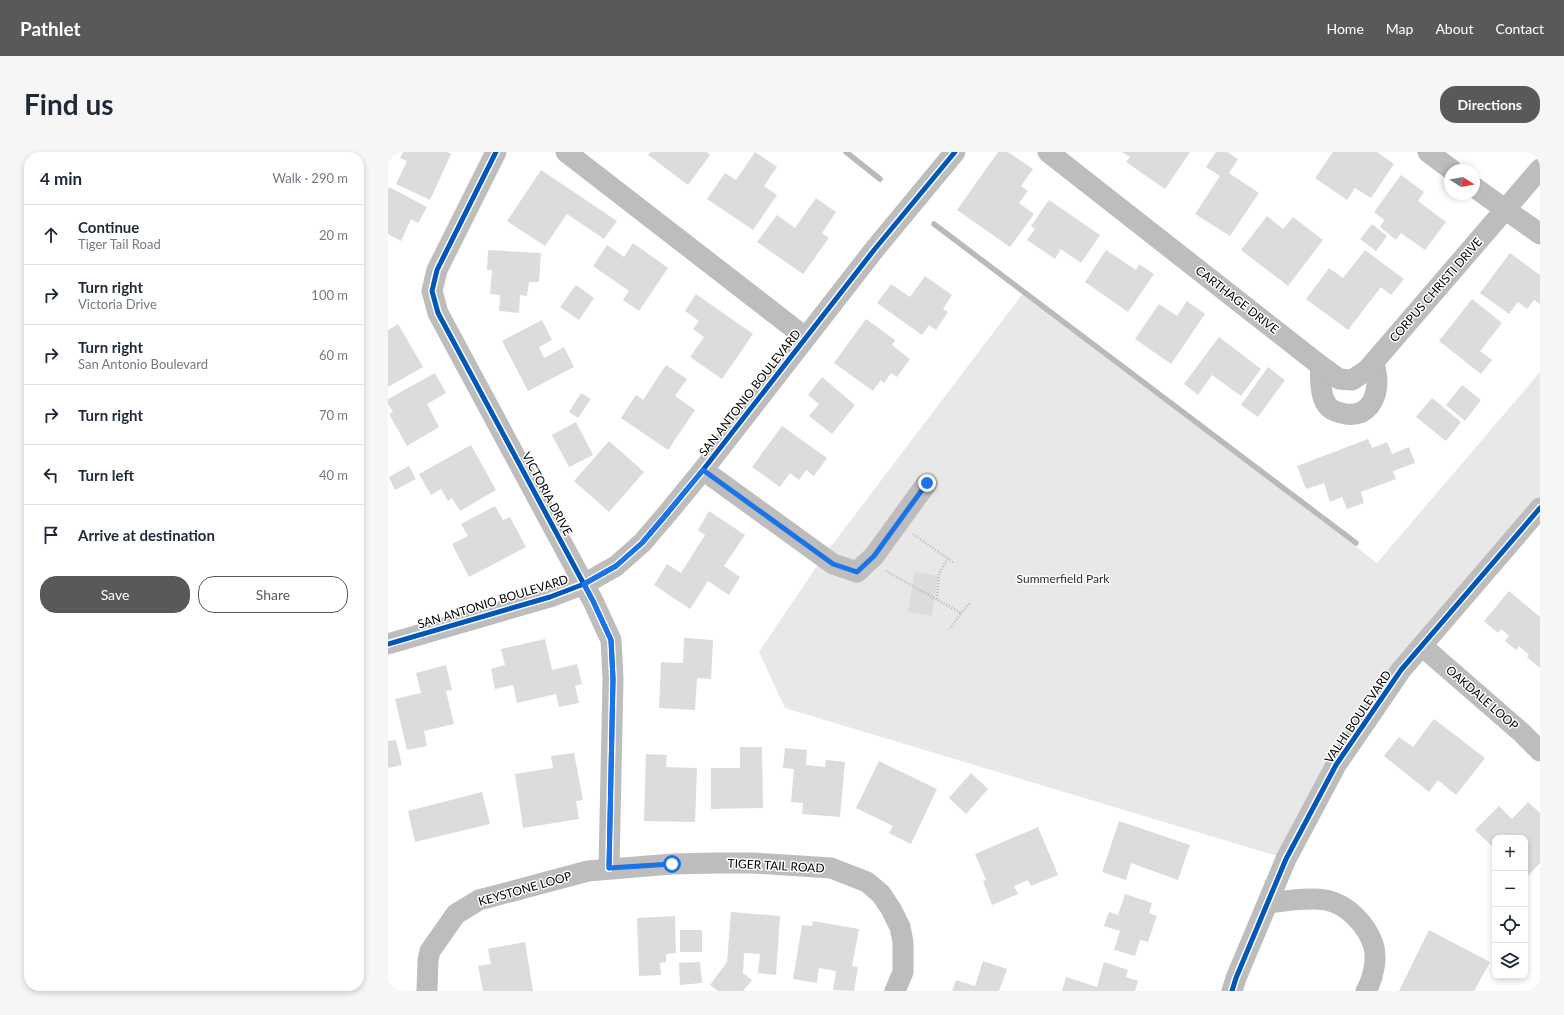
<!DOCTYPE html>
<html lang="en">
<head>
<meta charset="utf-8">
<style>
  body { margin:0; font-family:Lato,sans-serif; background:#f6f6f7; color:#1f2937 }
  .controls { position:absolute; right:12px; bottom:12px; display:grid; overflow:hidden; border-radius:8px; box-shadow:0 2px 6px #0003 }
  .controls button { width:36px; height:36px; display:grid; place-items:center; padding:0; border:0; border-bottom:1px solid #e0e1e3; background:#fff; color:#1f2937; font:20px sans-serif }
  .compass { position:absolute; left:1056px; top:12px; width:36px; height:36px; border-radius:50%; background:#fff; box-shadow:0 2px 6px #0003; rotate:101deg }
  .stop { position:absolute; width:12px; height:12px; margin:-9px; border:3px solid #1a73e8; border-radius:50%; background:#fff }
  .stop.end { background:#1a73e8; border-color:#fff; box-shadow:0 1px 4px #0008 }
  .list { margin:0; padding:0; list-style:none }
  h2 { display:flex; justify-content:space-between; align-items:center; height:52px; margin:0; padding:0 16px; font-size:17px }
  h2 small { font-size:13px; font-weight:400; color:#747a83 }
  .list li { display:grid; grid-template-columns:26px 1fr auto; gap:12px; align-items:center; box-sizing:border-box; height:60px; padding:0 16px; border-top:1px solid #e0e1e3 }
  .list b { display:block; font-size:15px; white-space:nowrap }
  .list p { margin:0; font-size:13px; white-space:nowrap; color:#747a83 }
  .list em { font-size:13px; font-style:normal; color:#747a83 }
  .actions { display:flex; gap:8px; padding:12px 16px }
  .actions a { flex:1; padding:9px 0; border:1px solid #595959; border-radius:16px; text-align:center; font-size:14px; color:#595959 }
  .actions .main { background:#595959; color:#fff }
  .icon { flex:none; width:22px; height:22px; fill:none; stroke:currentColor; stroke-width:2; stroke-linecap:round; stroke-linejoin:round }
  .map { position:relative; flex:none; width:1152px; height:839px; overflow:hidden; border-radius:16px }
  header { display:flex; align-items:center; gap:24px; box-sizing:border-box; height:56px; padding:0 20px; background:#595959; color:#fff }
  header strong { font-size:19px }
  nav { display:flex; gap:22px; margin-inline-start:auto; font-size:14px }
  .intro { display:flex; align-items:center; justify-content:space-between; box-sizing:border-box; height:96px; padding:0 24px }
  h1 { margin:0; font-size:28px }
  .button { padding:10px 18px; border-radius:16px; background:#595959; color:#fff; font-size:14px; font-weight:700 }
  main { display:flex; gap:24px; padding:0 24px }
  aside { flex:1; background:#fff; border-radius:16px; box-shadow:0 2px 6px #0003 }
  .map>svg:first-child { display:block }
  .green { fill:#e8e8e8 }
  .lines { fill:none; stroke-linecap:round; stroke-linejoin:round }
  .stream { stroke:#bababa; stroke-width:5.5 }
  .building { fill:#dcdcdc }
  .path { stroke:#b8b8b8; stroke-width:2.5; stroke-dasharray:1 2; stroke-linecap:butt }
  .minor { stroke:#bdbdbd; stroke-width:21 }
  .cycleway-casing { stroke:#fff; stroke-width:8 }
  .cycleway { stroke:#0057b8; stroke-width:5 }
  .route { stroke:#1a73e8; stroke-width:5 }
  .labels { text-anchor:middle; stroke-width:3; stroke-linejoin:round; paint-order:stroke }
  .street-label { font-size:12px; fill:#000; stroke:#fff }
  .park-label { font-size:12px; fill:#2d2d2d; stroke:#fff }
</style>
</head>
<body>
<header>
<strong>Pathlet</strong>
<nav><a>Home</a><a>Map</a><a>About</a><a>Contact</a></nav>
</header>
<div class="intro"><h1>Find us</h1><a class="button">Directions</a></div>
<main>
<aside>
<h2>4 min<small>Walk · 290 m</small></h2>
<ul class="list">
<li><svg class="icon" aria-label="ahead" viewBox="0 0 24 24"><path d="M12 20V5M6 11l6-6 6 6"/></svg><div><b>Continue</b><p>Tiger Tail Road</p></div><em>20 m</em></li>
<li><svg class="icon" aria-label="right" viewBox="0 0 24 24"><path d="M7 20v-9h11M14 6l5 5-5 5"/></svg><div><b>Turn right</b><p>Victoria Drive</p></div><em>100 m</em></li>
<li><svg class="icon" aria-label="right" viewBox="0 0 24 24"><path d="M7 20v-9h11M14 6l5 5-5 5"/></svg><div><b>Turn right</b><p>San Antonio Boulevard</p></div><em>60 m</em></li>
<li><svg class="icon" aria-label="right" viewBox="0 0 24 24"><path d="M7 20v-9h11M14 6l5 5-5 5"/></svg><div><b>Turn right</b></div><em>70 m</em></li>
<li><svg class="icon" aria-label="left" viewBox="0 0 24 24"><path d="M17 20v-9H6M10 6l-5 5 5 5"/></svg><div><b>Turn left</b></div><em>40 m</em></li>
<li><svg class="icon" aria-label="arrive" viewBox="0 0 24 24"><path d="M6 21V4h12l-3 4 3 4H6"/></svg><div><b>Arrive at destination</b></div></li>
</ul>
<div class="actions"><a class="main">Save</a><a>Share</a></div>
</aside>
<div class="map">
<svg width="1152" height="839" viewBox="0 0 1152 839">
  <rect width="100%" height="100%" fill="#fff"/>
  <!-- green -->
  <polygon class="green" points="636,140 989,411 1152,220 1152,354 1059,465 896,706 397,556 371,500 435,405"/>
  <g class="lines">
    <!-- stream -->
    <g class="stream">
      <polyline points="458,0 492,27"/>
      <polyline points="546,72 968,391"/>
    </g>
  </g>
  <!-- building -->
  <g class="building">
    <polygon points="15,0 59,0 63,2 42,48 8,32 19,9 12,6"/>
    <polygon points="263,0 319,0 322,3 300,33 260,3"/>
    <polygon points="367,0 389,15 376,34 389,43 365,78 319,47 337,21 348,28"/>
    <polygon points="610,0 620,0 645,17 633,34 640,39 631,51 646,62 622,95 569,58"/>
    <polygon points="734,0 802,0 777,37 738,10 742,5"/>
    <polygon points="828,0 839,0 850,7 841,21 871,41 842,84 807,62 832,24 818,15"/>
    <polygon points="945,0 989,0 1006,12 983,46 967,36 959,48 927,26"/>
    <polygon points="153,18 229,69 216,87 179,62 157,94 119,69"/>
    <polygon points="1013,23 1036,40 1030,49 1058,70 1037,98 1013,81 1008,88 992,75 996,68 986,60"/>
    <polygon points="1,35 39,55 30,71 23,67 13,89 0,82 0,38"/>
    <polygon points="428,46 448,60 434,81 441,86 415,122 369,90 389,63 407,76"/>
    <polygon points="661,48 712,83 693,111 673,97 667,107 639,88 647,77 643,74"/>
    <polygon points="879,64 895,77 905,65 935,88 900,134 853,98"/>
    <polygon points="984,72 999,84 988,99 972,87"/>
    <polygon points="245,91 280,116 251,159 235,148 241,139 205,114 219,93 236,105"/>
    <polygon points="100,98 153,101 151,130 141,130 139,144 132,143 131,161 111,159 112,143 102,142 104,118 99,118"/>
    <polygon points="718,98 748,118 751,112 766,122 740,160 697,130"/>
    <polygon points="977,98 1016,127 1003,143 993,135 960,178 918,147 941,116 955,126"/>
    <polygon points="1122,101 1152,123 1152,152 1146,148 1139,157 1130,150 1121,162 1092,141"/>
    <polygon points="537,124 564,143 555,157 560,160 548,178 541,173 534,183 489,151 503,132 522,145"/>
    <polygon points="188,133 206,146 191,168 172,155"/>
    <polygon points="308,142 365,182 334,227 302,205 316,185 305,177 311,169 297,159"/>
    <polygon points="1084,147 1114,171 1092,199 1104,208 1093,222 1051,189"/>
    <polygon points="799,149 817,162 783,212 747,187 771,152 789,164"/>
    <polygon points="478,167 507,188 504,193 522,207 509,225 503,221 496,231 493,228 485,239 446,211"/>
    <polygon points="154,168 164,188 151,195 156,206 176,195 186,215 140,239 114,189"/>
    <polygon points="10,172 35,215 0,235 0,178"/>
    <polygon points="831,185 873,217 853,244 824,223 810,243 796,232"/>
    <polygon points="278,213 299,227 287,244 307,258 280,298 233,266 248,243 255,248"/>
    <polygon points="880,215 897,228 870,265 853,253"/>
    <polygon points="47,221 58,241 39,252 51,275 19,294 1,262 5,260 0,252 0,247"/>
    <polygon points="434,225 467,253 444,282 421,264 431,252 420,243"/>
    <polygon points="1074,233 1093,248 1077,269 1058,253"/>
    <polygon points="193,241 203,247 190,266 181,260"/>
    <polygon points="1044,246 1073,270 1058,289 1028,265"/>
    <polygon points="188,270 205,303 181,315 164,283"/>
    <polygon points="394,274 439,306 426,324 418,318 411,328 402,321 392,335 364,315"/>
    <polygon points="980,287 984,296 999,290 1004,302 1021,295 1027,311 1005,319 1008,327 973,340 976,351 959,357 954,345 942,350 936,331 918,337 909,314"/>
    <polygon points="221,289 256,320 221,360 186,329"/>
    <polygon points="83,293 108,338 72,359 64,346 60,349 53,337 43,343 31,322"/>
    <polygon points="21,314 28,327 7,338 1,325"/>
    <polygon points="107,354 115,368 122,365 138,395 81,425 64,392 80,384 73,372"/>
    <polygon points="321,359 357,383 336,414 352,425 341,443 320,429 302,457 266,433 279,412 293,421 317,383 310,378"/>
    <polygon points="527,420 550,424 544,464 520,460"/>
    <polygon points="1121,439 1152,465 1152,516 1139,505 1141,503 1131,494 1128,498 1117,489 1121,484 1113,477 1110,481 1096,469"/>
    <polygon points="296,486 325,488 323,527 309,526 307,558 271,556 273,510 295,511"/>
    <polygon points="157,487 164,518 189,512 194,532 187,534 191,551 171,555 168,542 129,551 125,533 107,537 103,517 117,513 113,497"/>
    <polygon points="58,513 64,538 58,539 66,572 36,579 39,594 19,598 7,547 33,541 28,521"/>
    <polygon points="1046,567 1097,606 1068,643 1050,628 1041,640 996,604 1011,585 1025,595"/>
    <polygon points="8,588 14,613 0,616 0,589"/>
    <polygon points="352,595 374,595 375,656 323,657 323,616 352,616"/>
    <polygon points="397,596 419,598 418,613 437,615 438,608 457,610 452,665 414,662 415,651 403,650 406,617 395,616"/>
    <polygon points="186,601 195,648 188,649 191,667 135,676 127,622 165,616 163,604"/>
    <polygon points="258,602 279,603 278,615 309,616 307,670 256,669"/>
    <polygon points="491,609 549,637 523,692 501,681 505,674 468,656"/>
    <polygon points="583,621 600,637 578,662 561,646"/>
    <polygon points="94,640 102,672 27,690 20,659"/>
    <polygon points="1140,650 1152,661 1152,711 1137,727 1137,686 1120,686 1116,682 1112,686 1107,686 1107,691 1104,694 1087,678 1111,654 1124,667"/>
    <polygon points="731,669 802,693 790,728 743,711 738,728 714,720"/>
    <polygon points="650,675 670,723 643,734 640,728 626,734 630,742 604,753 595,729 598,728 587,702"/>
    <polygon points="737,742 764,751 761,761 769,764 760,790 752,788 747,804 726,798 732,779 716,774 721,760 730,763"/>
    <polygon points="343,760 392,764 388,823 370,821 372,802 356,801 355,821 364,828 355,839 330,839 322,833 339,810"/>
    <polygon points="287,764 288,801 278,802 278,810 272,811 273,823 251,824 249,766"/>
    <polygon points="425,769 471,777 464,814 470,815 466,839 445,838 448,819 431,816 429,831 405,827 414,773 424,774"/>
    <rect x="292" y="778" width="22" height="22"/>
    <polygon points="1041,778 1102,810 1086,839 1011,839"/>
    <polygon points="137,790 145,839 95,839 90,814 103,812 100,797"/>
    <polygon points="595,809 619,817 611,839 564,839 568,828 587,834"/>
    <polygon points="312,810 314,831 292,833 291,811"/>
    <polygon points="716,810 740,818 738,825 750,829 747,839 674,839 678,825 709,835"/>
  </g>
  <g class="lines">
    <!-- path -->
    <g class="path">
      <polyline points="525,382 566,411"/>
      <polyline points="498,419 573,461 562,477"/>
      <polyline points="549,447 551,422 560,406"/>
      <polyline points="573,461 582,451"/>
    </g>
    <!-- minor -->
    <g class="minor">
      <polyline points="108,0 49,118 44,139 50,161 205,449 223,488 225,527 221,716"/>
      <polyline points="178,0 417,185"/>
      <path d="M660 0 933 214C932 224 932 244 939 253 943 259 952 261 958 262 979 265 989 248 989 229 989 223 987 216 986 210"/>
      <polyline points="1040,0 1064,18"/>
      <polyline points="1086,35 1152,82"/>
      <polyline points="933,214 951,227 964,228 979,218 1152,17"/>
      <polyline points="315,318 445,412 469,420 486,404 539,331"/>
      <polyline points="0,492 162,445 196,432 228,414 254,391 278,363 315,318 486,98 567,0"/>
      <polyline points="1034,494 1133,580 1152,599"/>
      <path d="M880 751C899 749 919 745 938 748 959 752 978 772 985 792 990 806 985 827 978 839"/>
      <polyline points="39,839 40,808 42,799 68,762 91,748 200,719 284,712 329,711 366,711 443,716 479,730 493,742 503,757 512,775 515,790 515,820 507,839"/>
      <polyline points="844,839 848,826 898,707 948,613 1013,518 1152,356"/>
    </g>
    <!-- cycleway casing -->
    <g class="cycleway-casing">
      <g id="cycleway">
        <polyline points="108,0 49,118 44,139 50,161 205,449 223,488 225,527 221,716"/>
        <polyline points="0,492 162,445 196,432 228,414 254,391 278,363 315,318 486,98 567,0"/>
        <polyline points="844,839 848,826 898,707 948,613 1013,518 1152,356"/>
      </g>
    </g>
    <!-- cycleway -->
    <use href="#cycleway" class="cycleway"/>
  </g>
  <g class="lines">
    <!-- route -->
    <polyline class="route" points="284,712 221,716 225,527 223,488 205,449 196,432 228,414 254,391 315,318 445,412 469,420 486,404 539,331"/>
  </g>
  <g class="labels">
    <!-- street labels -->
    <g class="street-label">
      <text transform="translate(1048 138) rotate(-49)" y="4">CORPUS CHRISTI DRIVE</text>
      <text transform="translate(849 148) rotate(38)" y="4">CARTHAGE DRIVE</text>
      <text transform="translate(362 241) rotate(-52)" y="4">SAN ANTONIO BOULEVARD</text>
      <text transform="translate(159 342) rotate(62)" y="4">VICTORIA DRIVE</text>
      <text transform="translate(105 450) rotate(-17)" y="4">SAN ANTONIO BOULEVARD</text>
      <text transform="translate(1094 546) rotate(41)" y="4">OAKDALE LOOP</text>
      <text transform="translate(970 565) rotate(-56)" y="4">VALHI BOULEVARD</text>
      <text transform="translate(388 714) rotate(3)" y="4">TIGER TAIL ROAD</text>
      <text transform="translate(137 737) rotate(-16)" y="4">KEYSTONE LOOP</text>
    </g>
    <!-- park labels -->
    <g class="park-label">
      <text x="675" y="431">Summerfield Park</text>
    </g>
  </g>
</svg>
<div class="controls">
<button>+</button>
<button>−</button>
<button><svg class="icon" aria-label="locate" viewBox="0 0 24 24"><circle cx="12" cy="12" r="6"/><path d="M12 2v4M12 18v4M2 12h4M18 12h4"/></svg></button>
<button><svg class="icon" aria-label="layers" viewBox="0 0 24 24"><path d="M12 4l9 5-9 5-9-5zM3 14l9 5 9-5"/></svg></button>
</div>
<svg class="compass" viewBox="-18 -18 36 36"><path d="M0-13l5 13h-10z" fill="#e53935"/><path d="M0 13l5-13h-10z" fill="#747a83"/></svg>
<div class="stop" style="left:284px;top:712px"></div>
<div class="stop end" style="left:539px;top:331px"></div>
</div>
</main>
</body>
</html>
